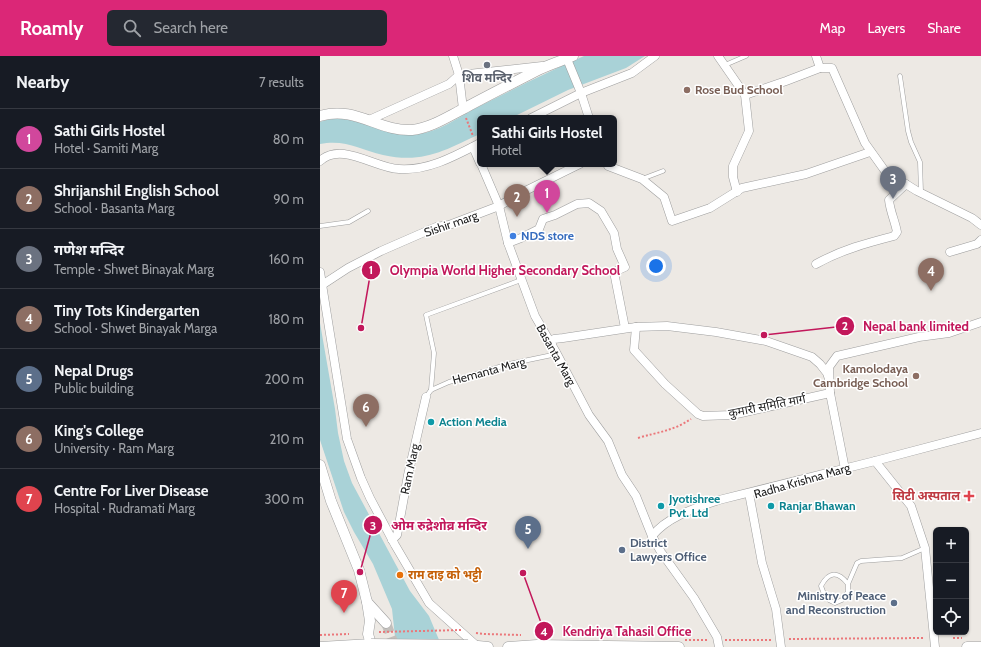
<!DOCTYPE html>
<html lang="en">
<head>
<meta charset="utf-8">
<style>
  body { margin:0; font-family:Cabin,"Noto Sans Devanagari",sans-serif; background:#242831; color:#f1f3f6 }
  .controls { position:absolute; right:12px; bottom:12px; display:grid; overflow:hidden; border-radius:6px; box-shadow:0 1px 3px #0004 }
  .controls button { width:36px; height:36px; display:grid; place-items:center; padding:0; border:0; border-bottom:1px solid #363941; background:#171b24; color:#f1f3f6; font:20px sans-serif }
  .you { position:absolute; left:336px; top:210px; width:14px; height:14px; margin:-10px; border:3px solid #fff; border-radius:50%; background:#1a73e8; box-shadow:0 0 0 6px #1a73e833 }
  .badge { display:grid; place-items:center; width:26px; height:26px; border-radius:50%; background:#db2777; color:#fff; font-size:13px; font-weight:700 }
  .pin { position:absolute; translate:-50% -33px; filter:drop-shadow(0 1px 2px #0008) }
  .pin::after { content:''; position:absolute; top:21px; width:14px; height:12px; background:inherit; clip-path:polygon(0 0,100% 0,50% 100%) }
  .popup { position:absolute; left:157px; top:59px; width:140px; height:52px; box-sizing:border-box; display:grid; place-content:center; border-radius:6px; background:#171b24; filter:drop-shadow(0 1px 3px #0005); font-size:13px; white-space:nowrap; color:#9ea1a6 }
  .popup b { font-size:15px; color:#f1f3f6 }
  .popup::after { content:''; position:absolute; left:50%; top:100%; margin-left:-8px; border:8px solid transparent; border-top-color:#171b24 }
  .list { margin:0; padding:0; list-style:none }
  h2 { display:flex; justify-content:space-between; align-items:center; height:52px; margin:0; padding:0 16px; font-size:17px }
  h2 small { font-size:13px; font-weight:400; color:#9ea1a6 }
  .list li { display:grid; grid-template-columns:26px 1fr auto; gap:12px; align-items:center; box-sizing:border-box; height:60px; padding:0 16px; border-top:1px solid #363941 }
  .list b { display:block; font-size:15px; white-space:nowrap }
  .list p { margin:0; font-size:13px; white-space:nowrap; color:#9ea1a6 }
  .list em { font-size:13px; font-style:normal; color:#9ea1a6 }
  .icon { flex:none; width:22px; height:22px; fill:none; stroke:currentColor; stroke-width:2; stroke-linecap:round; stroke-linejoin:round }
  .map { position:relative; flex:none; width:661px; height:591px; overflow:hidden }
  header { display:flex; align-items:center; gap:24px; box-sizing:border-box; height:56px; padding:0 20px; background:#db2777; color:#fff }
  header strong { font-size:19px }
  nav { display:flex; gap:22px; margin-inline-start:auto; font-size:14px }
  .search { width:280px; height:36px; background:#242831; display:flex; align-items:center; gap:10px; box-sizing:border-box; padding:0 14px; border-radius:6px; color:#9ea1a6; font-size:15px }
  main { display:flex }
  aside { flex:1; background:#171b24 }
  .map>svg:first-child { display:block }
  .water { fill:#a9d2d7 }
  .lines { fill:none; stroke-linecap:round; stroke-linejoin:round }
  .tertiary-tunnel { stroke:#c3c0bc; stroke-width:10; stroke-dasharray:10 5; stroke-linecap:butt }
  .service-casing { stroke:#9e9e9e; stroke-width:5 }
  .minor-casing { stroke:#9e9e9e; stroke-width:9 }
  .tertiary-casing { stroke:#9e9e9e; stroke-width:11 }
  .path { stroke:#eb777a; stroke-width:2; stroke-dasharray:2 2; stroke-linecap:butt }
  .service { stroke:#fff; stroke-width:4 }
  .minor { stroke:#fff; stroke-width:8 }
  .tertiary { stroke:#fff; stroke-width:10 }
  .tertiary-bridge-casing { stroke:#9e9e9e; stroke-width:11; stroke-linecap:butt }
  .path-bridge { stroke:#eb777a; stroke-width:2; stroke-dasharray:2 2; stroke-linecap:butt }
  .tertiary-bridge { stroke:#fff; stroke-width:10 }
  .worship-dot { fill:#6b7280; stroke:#fff; stroke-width:1.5 }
  .education-dot { fill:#8d6e63; stroke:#fff; stroke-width:1.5 }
  .shop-dot { fill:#3f7fe0; stroke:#fff; stroke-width:1.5 }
  .culture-dot { fill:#0f9aa8; stroke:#fff; stroke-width:1.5 }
  .health-dot { fill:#e0444e; stroke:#fff; stroke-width:1.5 }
  .service-dot { fill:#5c6f8a; stroke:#fff; stroke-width:1.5 }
  .food-dot { fill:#e8710a; stroke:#fff; stroke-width:1.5 }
  .labels { text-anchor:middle; stroke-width:3; stroke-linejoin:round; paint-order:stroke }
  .worship-label { font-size:12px; font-weight:bold; fill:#5b616d; stroke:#fff }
  .education-label { font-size:12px; font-weight:bold; fill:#785e54; stroke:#fff; text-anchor:start }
  .street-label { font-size:12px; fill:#1d1d1d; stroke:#fff }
  .shop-label { font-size:12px; font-weight:bold; fill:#366cbe; stroke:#fff; text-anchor:start }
  .culture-label { font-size:12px; font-weight:bold; fill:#0d838f; stroke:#fff; text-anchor:start }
  .health-label { font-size:12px; font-weight:bold; fill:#be3a42; stroke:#fff; text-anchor:end }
  .service-label { font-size:12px; font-weight:bold; fill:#4e5e75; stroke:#fff; text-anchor:start }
  .food-label { font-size:12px; font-weight:bold; fill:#c56008; stroke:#fff; text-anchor:start }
  .leader { fill:none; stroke:#c2185b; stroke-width:1.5 }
  .callout-dot { fill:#c2185b; stroke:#fff; stroke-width:1.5 }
  .mark-label { font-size:12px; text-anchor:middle; font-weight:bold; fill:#fff }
  .callout-label { font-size:13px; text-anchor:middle; font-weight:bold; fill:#c2185b; stroke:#fff; stroke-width:3; stroke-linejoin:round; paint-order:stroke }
</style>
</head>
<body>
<header>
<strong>Roamly</strong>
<div class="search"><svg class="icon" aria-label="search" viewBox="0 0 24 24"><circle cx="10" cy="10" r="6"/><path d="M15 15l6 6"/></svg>Search here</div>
<nav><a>Map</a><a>Layers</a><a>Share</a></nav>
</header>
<main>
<aside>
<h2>Nearby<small>7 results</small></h2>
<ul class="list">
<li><span class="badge" style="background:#d1479c">1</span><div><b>Sathi Girls Hostel</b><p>Hotel · Samiti Marg</p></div><em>80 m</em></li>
<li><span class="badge" style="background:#8d6e63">2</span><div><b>Shrijanshil English School</b><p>School · Basanta Marg</p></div><em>90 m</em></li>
<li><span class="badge" style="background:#6b7280">3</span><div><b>गणेश मन्दिर</b><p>Temple · Shwet Binayak Marg</p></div><em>160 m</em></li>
<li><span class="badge" style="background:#8d6e63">4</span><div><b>Tiny Tots Kindergarten</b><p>School · Shwet Binayak Marga</p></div><em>180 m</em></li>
<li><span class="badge" style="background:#5c6f8a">5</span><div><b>Nepal Drugs</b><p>Public building</p></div><em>200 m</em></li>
<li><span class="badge" style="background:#8d6e63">6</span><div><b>King's College</b><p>University · Ram Marg</p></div><em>210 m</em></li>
<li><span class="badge" style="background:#e0444e">7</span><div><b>Centre For Liver Disease</b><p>Hospital · Rudramati Marg</p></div><em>300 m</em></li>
</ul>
</aside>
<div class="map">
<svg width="661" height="591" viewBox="0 0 661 591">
  <rect width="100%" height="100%" fill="#ede9e4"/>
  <!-- water -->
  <g class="water">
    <path d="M264 0H325L306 12 248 34 191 62H160V78C125 94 104 108 63 99 40 94 26 83 0 88V66C33 53 65 84 99 78 119 75 136 63 154 53 190 35 227 16 264 0Z"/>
    <polygon points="0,267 15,353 18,377 24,405 32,427 90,535 109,560 122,591 78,591 75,581 72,553 53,508 34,476 24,456 0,384"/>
  </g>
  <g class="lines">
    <!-- tertiary-tunnel -->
    <polyline class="tertiary-tunnel" points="66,567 75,591"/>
    <!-- service casing -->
    <g class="service-casing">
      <g id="service">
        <polyline points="405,9 426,0"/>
        <polyline points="580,20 588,75 591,86 600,106 601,136"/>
        <polyline points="322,123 343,115"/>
        <polyline points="0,170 29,166 48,155"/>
        <polyline points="111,334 114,297 106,259 201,224"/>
        <polyline points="106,341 111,334 129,326 189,308 237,298"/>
        <path d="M528 528C518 515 509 515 501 530L504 538 509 544 515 547 522 544 528 536V528L537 507 541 505 582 502 605 492"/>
      </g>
    </g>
    <!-- minor casing -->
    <g class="minor-casing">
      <g id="minor">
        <polyline points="133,0 139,19 143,53"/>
        <polyline points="398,0 425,39 429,75 413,110 413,121 417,136"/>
        <polyline points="496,0 500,12"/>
        <polyline points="247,3 261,37 269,62"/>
        <polyline points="425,39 466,25 500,12 512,12 545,87 565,115 597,135 652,162 661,169"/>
        <polyline points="211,62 261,37 312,17 335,0"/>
        <polyline points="49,64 129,28 139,19 222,10"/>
        <polyline points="153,91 160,107"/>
        <path d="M0 105C21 85 55 112 79 113 108 115 135 100 160 87"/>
        <polyline points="161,108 179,150 188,187 215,260 237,298 269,359 288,385 302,419 316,440 332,480 341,496 374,542 397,581 399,591"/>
        <polyline points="287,108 288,110 322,123 344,141 352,165 390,152 422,132 486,118 550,96"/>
        <polyline points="188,187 201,182 219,173 223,163 235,159 257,148 269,147 281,155 294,177 297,193 305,211 294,216 305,272"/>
        <polyline points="630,196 657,188 661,184"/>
        <path d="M496 208C521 194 547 187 574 180L577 176C575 165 570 155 569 144L586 128"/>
        <polyline points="0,216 27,383 41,422 50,442 75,489 109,547 158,591"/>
        <polyline points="2,229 28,212 61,195 116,171 129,169 179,150 203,136 260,108"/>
        <polyline points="316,271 314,294 345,328 378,358 383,360 412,359 510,337"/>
        <polyline points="231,288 234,283 243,282 316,271 347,270 396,276 446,285 492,301 500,308 507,317 511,329"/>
        <polyline points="555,405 591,450 605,492 615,591"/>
        <polyline points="525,413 510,337 509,311 517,300 599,281 629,277 661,266"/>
        <polyline points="429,437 442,507 456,553 461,591"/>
        <path d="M332 480C348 460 376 452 399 444L555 405 661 377"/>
        <polyline points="72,484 77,479 78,474 88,419 106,341"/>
      </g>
    </g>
    <!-- tertiary casing -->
    <g class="tertiary-casing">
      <g id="tertiary">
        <path d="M0 60C35 49 59 76 92 74 111 72 129 60 145 52 169 39 193 27 216 15 228 9 241 5 253 0"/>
        <polyline points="0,409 11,445 39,514 47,546 50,565 48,578 51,588 0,591"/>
        <polyline points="47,546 66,567"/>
        <polyline points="148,589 168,591"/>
        <polyline points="188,591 217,589 359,591"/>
        <polyline points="647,591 661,591"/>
      </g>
    </g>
    <!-- path -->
    <g class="path">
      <polyline points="146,62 153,80"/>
      <path d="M318 382C338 376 353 375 371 363"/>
      <polyline points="156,577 165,578 201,579"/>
      <polyline points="0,579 29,578"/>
      <polyline points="633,582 642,582"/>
      <polyline points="469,583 605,582"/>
      <polyline points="365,584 389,584"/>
      <polyline points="405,584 451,584"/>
    </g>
    <!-- service -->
    <use href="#service" class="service"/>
    <!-- minor -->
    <use href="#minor" class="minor"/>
    <!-- tertiary -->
    <use href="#tertiary" class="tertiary"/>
    <!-- tertiary-bridge casing -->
    <g class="tertiary-bridge-casing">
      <polyline id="tertiary-bridge" points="51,588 148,589"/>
    </g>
    <!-- path-bridge -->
    <polyline class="path-bridge" points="59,576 141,574"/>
    <!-- tertiary-bridge -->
    <use href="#tertiary-bridge" class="tertiary-bridge"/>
  </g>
  <!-- markers -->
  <circle class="worship-dot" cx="167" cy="9" r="4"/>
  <g class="education-dot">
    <circle cx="367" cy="34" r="4"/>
    <circle cx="596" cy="320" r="4"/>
  </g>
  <circle class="shop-dot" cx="193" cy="180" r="4"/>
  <g class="culture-dot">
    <circle cx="111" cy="366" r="4"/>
    <circle cx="341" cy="450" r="4"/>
    <circle cx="451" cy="450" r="4"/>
  </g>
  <path class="health-dot" d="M647 434h4v4h4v4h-4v4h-4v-4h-4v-4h4z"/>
  <g class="service-dot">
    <circle cx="302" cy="494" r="4"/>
    <circle cx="574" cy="547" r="4"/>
  </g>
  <circle class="food-dot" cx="80" cy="519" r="4"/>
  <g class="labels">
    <!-- worship labels -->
    <g class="worship-label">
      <text x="167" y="26">शिव मन्दिर</text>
    </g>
    <!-- education labels -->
    <g class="education-label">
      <text x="375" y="38">Rose Bud School</text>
      <text x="588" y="317" text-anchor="end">Kamolodaya<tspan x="588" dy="14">Cambridge School</tspan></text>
    </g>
    <!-- street labels -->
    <g class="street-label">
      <text transform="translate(131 168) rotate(-19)" y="4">Sishir marg</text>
      <text transform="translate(236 299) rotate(61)" y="4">Basanta Marg</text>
      <text transform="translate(169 315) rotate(-15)" y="4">Hemanta Marg</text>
      <text transform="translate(447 350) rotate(-11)" y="4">कुमारी समिति मार्ग</text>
      <text transform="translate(90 413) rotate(-78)" y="4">Ram Marg</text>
      <text transform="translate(482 425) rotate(-16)" y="4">Radha Krishna Marg</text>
    </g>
    <!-- shop labels -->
    <g class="shop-label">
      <text x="201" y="184">NDS store</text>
    </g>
    <!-- culture labels -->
    <g class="culture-label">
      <text x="119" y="370">Action Media</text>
      <text x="349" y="447">Jyotishree<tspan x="349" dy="14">Pvt. Ltd</tspan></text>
      <text x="459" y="454">Ranjar Bhawan</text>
    </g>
    <!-- health labels -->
    <g class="health-label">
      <text x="640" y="444">सिटी अस्पताल</text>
    </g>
    <!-- service labels -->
    <g class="service-label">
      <text x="310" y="491">District<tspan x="310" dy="14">Lawyers Office</tspan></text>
      <text x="566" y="544" text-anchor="end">Ministry of Peace<tspan x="566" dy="14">and Reconstruction</tspan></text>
    </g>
    <!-- food labels -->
    <g class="food-label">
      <text x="88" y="523">राम दाइ को भट्टी</text>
    </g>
  </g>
  <!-- callouts -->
  <path class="leader" d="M41 272L51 214M444 279L525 270M40 516L53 469M203 517L224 575"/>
  <g class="callout-dot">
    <circle cx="41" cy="272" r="4"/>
    <circle cx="444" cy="279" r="4"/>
    <circle cx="40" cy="516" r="4"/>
    <circle cx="203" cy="517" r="4"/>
    <circle cx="51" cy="214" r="10"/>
    <circle cx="525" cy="270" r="10"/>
    <circle cx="53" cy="469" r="10"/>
    <circle cx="224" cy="575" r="10"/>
  </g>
  <g class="mark-label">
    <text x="51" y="218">1</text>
    <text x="525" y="274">2</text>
    <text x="53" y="474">3</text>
    <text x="224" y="580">4</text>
  </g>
  <g class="callout-label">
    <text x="185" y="219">Olympia World Higher Secondary School</text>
    <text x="596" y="275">Nepal bank limited</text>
    <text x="119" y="474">ओम रुद्रेशोव्र मन्दिर</text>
    <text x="307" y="580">Kendriya Tahasil Office</text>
  </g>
</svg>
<div class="controls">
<button>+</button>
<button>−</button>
<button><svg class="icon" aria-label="locate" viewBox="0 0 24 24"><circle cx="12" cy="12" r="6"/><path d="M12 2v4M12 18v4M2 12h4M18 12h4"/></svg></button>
</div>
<div class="you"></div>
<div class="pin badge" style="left:227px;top:157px;background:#d1479c">1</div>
<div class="popup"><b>Sathi Girls Hostel</b>Hotel</div>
<div class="pin badge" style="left:197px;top:161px;background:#8d6e63">2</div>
<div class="pin badge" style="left:573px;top:143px;background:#6b7280">3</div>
<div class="pin badge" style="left:611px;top:235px;background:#8d6e63">4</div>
<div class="pin badge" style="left:208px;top:493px;background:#5c6f8a">5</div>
<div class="pin badge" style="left:46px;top:371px;background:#8d6e63">6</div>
<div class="pin badge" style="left:24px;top:557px;background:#e0444e">7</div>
</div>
</main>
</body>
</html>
